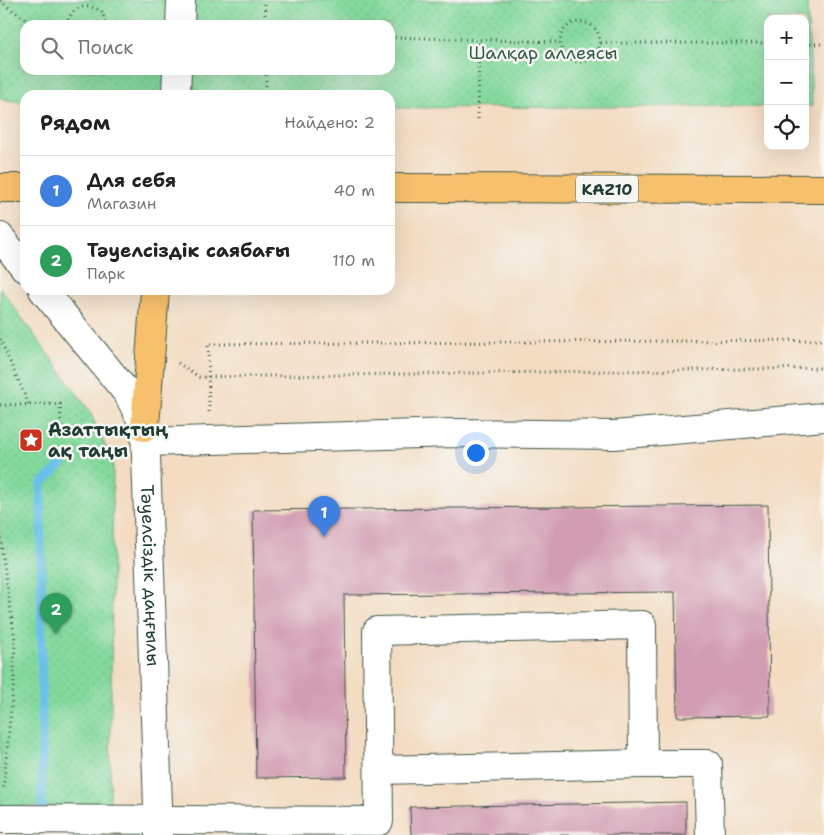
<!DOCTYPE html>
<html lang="ru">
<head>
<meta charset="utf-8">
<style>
  body { margin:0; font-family:"Shantell Sans",sans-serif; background:#f6f6f6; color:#222 }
  .controls { position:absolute; right:15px; top:15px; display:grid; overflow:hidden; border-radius:10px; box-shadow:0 5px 20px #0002 }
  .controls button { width:45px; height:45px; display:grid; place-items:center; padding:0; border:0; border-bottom:1px solid #e0e0e0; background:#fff; color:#222; font:25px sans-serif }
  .you { position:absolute; left:475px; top:452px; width:18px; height:18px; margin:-12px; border:4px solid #fff; border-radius:50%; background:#1a73e8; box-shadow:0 0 0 8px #1a73e833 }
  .badge { display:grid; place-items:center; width:32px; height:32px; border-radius:50%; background:#db2777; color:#fff; font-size:16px; font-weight:700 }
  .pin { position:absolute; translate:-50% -41px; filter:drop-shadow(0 1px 2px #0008) }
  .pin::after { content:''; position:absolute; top:26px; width:18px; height:15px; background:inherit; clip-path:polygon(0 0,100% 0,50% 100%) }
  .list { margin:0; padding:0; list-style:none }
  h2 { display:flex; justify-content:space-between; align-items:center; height:65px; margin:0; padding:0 20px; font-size:21px }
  h2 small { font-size:16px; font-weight:400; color:#767676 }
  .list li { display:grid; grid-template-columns:32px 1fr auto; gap:15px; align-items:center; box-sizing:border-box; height:70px; padding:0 20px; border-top:1px solid #e0e0e0 }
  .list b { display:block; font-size:19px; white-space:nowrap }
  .list p { margin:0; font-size:16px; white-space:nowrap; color:#767676 }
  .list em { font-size:16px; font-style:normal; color:#767676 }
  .icon { flex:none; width:28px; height:28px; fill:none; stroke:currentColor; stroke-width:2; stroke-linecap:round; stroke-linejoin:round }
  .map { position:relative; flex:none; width:824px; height:835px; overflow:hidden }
  .search { position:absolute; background:#fff; box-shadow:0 5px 20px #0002; left:20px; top:20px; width:375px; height:55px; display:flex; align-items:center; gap:12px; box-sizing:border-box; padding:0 18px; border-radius:15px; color:#767676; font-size:19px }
  .panel { position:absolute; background:#fff; box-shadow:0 5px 20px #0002; left:20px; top:90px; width:375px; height:205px; border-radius:15px }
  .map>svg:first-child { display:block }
  .park { fill:url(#park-dots); stroke:#518b68; fill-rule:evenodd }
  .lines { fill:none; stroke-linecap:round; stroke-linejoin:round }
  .stream { stroke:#6bc1e7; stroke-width:9 }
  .building { fill:#d29db2 }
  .minor-casing { stroke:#3f5549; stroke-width:30 }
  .major-casing { stroke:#3f5549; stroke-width:30 }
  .path { stroke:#3f5549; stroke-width:3; stroke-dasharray:1 4; stroke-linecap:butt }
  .minor { stroke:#fff; stroke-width:28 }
  .major { stroke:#f7c06c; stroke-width:28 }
  .labels { text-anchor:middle; stroke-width:5; stroke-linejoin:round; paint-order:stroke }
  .shield { fill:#f6f6f2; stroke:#60746d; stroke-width:1 }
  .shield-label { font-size:16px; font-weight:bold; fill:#1f3d34 }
  .park-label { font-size:18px; fill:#335c49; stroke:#f6f6f2 }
  .poi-label { font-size:18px; font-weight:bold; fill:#1f3d34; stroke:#f6f6f2; text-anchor:start }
  .street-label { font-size:18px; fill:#1f3d34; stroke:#f6f6f2 }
</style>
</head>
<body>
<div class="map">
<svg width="824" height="835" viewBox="0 0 824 835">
  <defs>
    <pattern id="park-dots" width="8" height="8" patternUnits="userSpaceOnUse" patternTransform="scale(1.25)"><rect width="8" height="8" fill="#83d99c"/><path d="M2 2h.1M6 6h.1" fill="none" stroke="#71bb87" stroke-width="1.8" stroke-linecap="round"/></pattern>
  </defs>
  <rect width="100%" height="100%" fill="#f6f6f2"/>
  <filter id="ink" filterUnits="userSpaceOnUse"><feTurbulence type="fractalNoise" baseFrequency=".02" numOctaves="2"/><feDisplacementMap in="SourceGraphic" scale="10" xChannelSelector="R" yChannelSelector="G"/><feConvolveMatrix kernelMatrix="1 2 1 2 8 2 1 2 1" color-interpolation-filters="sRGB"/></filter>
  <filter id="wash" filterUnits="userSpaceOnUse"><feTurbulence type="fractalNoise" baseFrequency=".0096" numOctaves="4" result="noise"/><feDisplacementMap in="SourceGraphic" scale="20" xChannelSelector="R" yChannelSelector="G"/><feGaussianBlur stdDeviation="1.12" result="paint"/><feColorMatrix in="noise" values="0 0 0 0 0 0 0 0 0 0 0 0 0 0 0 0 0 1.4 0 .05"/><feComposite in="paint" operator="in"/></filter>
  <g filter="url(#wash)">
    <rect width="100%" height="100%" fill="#f3dcc1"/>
    <!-- park -->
    <g class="park">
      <path d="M0 0H807L812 106H805V19H768V106L390 108V95H25V104L0 98ZM25 25H390V70H25Z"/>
      <polygon points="0,288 89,410 113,462 110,807 0,806"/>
    </g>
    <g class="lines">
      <!-- stream -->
      <polyline class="stream" points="42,811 41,484 63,463"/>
    </g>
    <g id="blocks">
      <!-- building -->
      <g class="building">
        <polygon points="768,505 770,716 677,717 675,592 344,595 346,777 256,778 253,510"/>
        <polygon points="686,802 686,835 411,835 410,807"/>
      </g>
    </g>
  </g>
  <g filter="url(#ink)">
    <use href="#blocks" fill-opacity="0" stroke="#3f5549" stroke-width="1"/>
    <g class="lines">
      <!-- minor casing -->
      <g class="minor-casing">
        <g id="minor">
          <polyline points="180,25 181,0"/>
          <polyline points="176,95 177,70"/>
          <polyline points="0,237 25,268"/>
          <path id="s1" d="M43 290 128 394 145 427 159 835"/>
          <polyline points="146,442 454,433 614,435 824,417"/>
          <polyline points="379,770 643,764"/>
          <polyline points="0,819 379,821 377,631 642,625 643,764 708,764 710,835"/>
        </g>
      </g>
      <!-- major casing -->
      <g class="major-casing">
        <g id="major">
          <polyline points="0,188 25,188"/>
          <polyline points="390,188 824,189"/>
          <polyline points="145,427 155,290"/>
        </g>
      </g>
      <!-- path -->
      <g class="path">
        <polyline points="0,1 22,17 41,25"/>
        <circle cx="580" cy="42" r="20"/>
        <path d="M67 25C70 6 87 2 102 12L107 25"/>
        <polyline points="265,25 265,0"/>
        <polyline points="390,37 560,42"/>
        <polyline points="601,43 768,43"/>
        <polyline points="805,44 824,44"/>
        <polyline points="266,70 266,95"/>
        <polyline points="478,119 479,39"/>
        <polyline points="0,339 29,405"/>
        <polyline points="178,363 199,377 824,368"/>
        <polyline points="0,405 60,404 62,441"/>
        <polyline points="209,412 208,344 824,340"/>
        <polyline points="0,538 15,640 14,679 3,791"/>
      </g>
      <!-- minor -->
      <use href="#minor" class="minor"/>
      <!-- major -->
      <use href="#major" class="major"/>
    </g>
  </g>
  <!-- icons -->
  <defs>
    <g id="sight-square" transform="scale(1.25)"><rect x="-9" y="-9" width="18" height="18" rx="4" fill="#c8321e" stroke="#f6f6f2"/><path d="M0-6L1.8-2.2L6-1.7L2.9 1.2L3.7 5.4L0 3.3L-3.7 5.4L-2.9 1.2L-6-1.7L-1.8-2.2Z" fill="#fff"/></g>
  </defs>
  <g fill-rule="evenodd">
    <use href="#sight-square" x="31" y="440"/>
  </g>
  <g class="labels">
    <!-- shield labels -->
    <rect class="shield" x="576" y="175.5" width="62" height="27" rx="4"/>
    <g class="shield-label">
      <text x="607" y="195">KAZ10</text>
    </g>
    <!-- park labels -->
    <g class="park-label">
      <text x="543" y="59">Шалқар аллеясы</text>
    </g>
    <!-- poi labels -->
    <g class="poi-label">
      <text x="48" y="436">Азаттықтың<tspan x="48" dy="21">ақ таңы</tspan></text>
    </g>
    <!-- street labels -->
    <g class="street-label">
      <text dy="6" stroke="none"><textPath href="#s1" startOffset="320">Тәуелсіздік даңғылы</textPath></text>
    </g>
  </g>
</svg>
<div class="controls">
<button>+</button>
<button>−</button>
<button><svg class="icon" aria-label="locate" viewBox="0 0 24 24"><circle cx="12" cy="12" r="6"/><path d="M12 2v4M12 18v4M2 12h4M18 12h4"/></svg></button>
</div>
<div class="you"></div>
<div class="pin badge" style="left:324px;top:537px;background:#3f7fe0">1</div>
<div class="pin badge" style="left:56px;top:634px;background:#2e9e5b">2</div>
<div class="search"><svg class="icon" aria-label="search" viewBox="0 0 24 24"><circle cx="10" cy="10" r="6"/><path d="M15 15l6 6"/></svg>Поиск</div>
<section class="panel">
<h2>Рядом<small>Найдено: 2</small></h2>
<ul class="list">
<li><span class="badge" style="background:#3f7fe0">1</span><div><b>Для себя</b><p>Магазин</p></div><em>40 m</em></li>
<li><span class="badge" style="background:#2e9e5b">2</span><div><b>Тәуелсіздік саябағы</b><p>Парк</p></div><em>110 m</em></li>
</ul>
</section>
</div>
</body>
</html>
